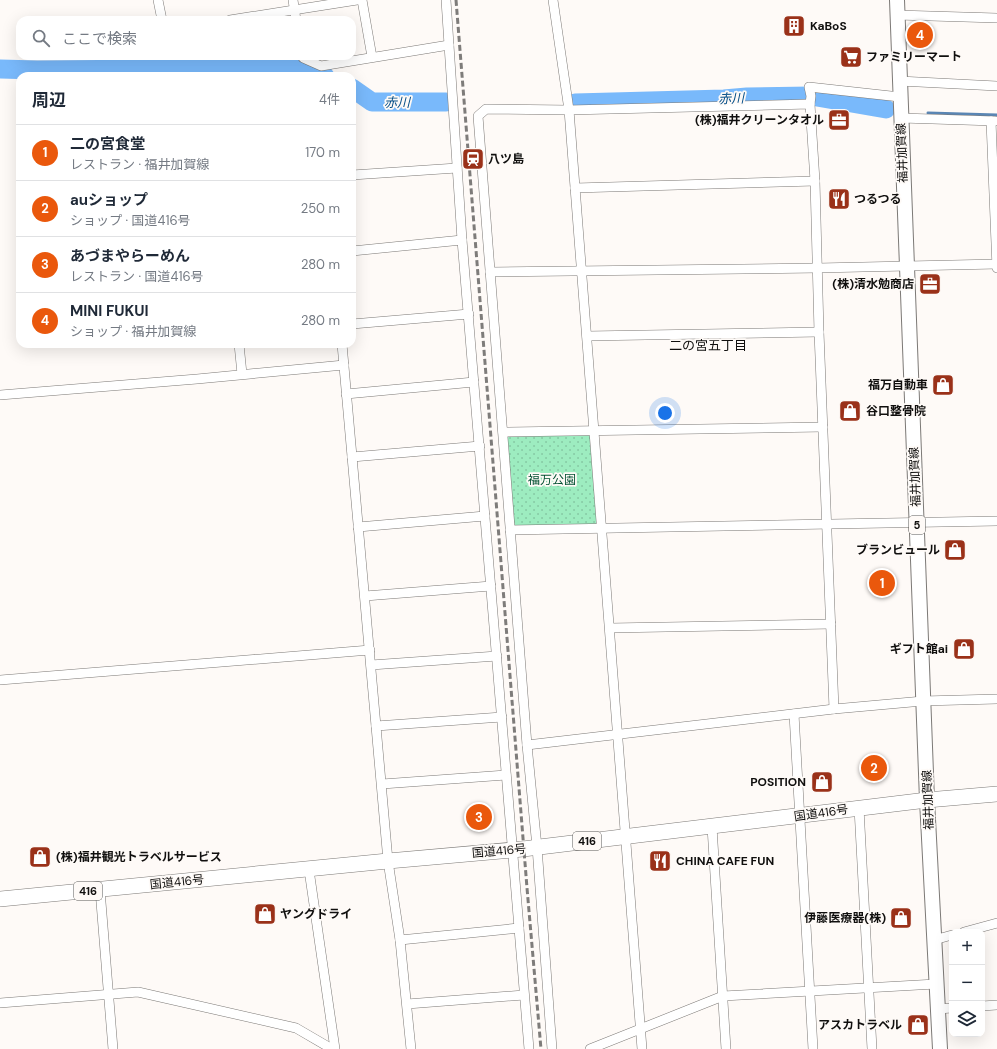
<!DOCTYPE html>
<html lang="ja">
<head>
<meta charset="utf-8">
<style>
  body { margin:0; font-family:"DM Sans","Noto Sans JP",sans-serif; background:#f6f6f7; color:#1f2937 }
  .controls { position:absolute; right:12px; bottom:12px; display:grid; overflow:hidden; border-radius:8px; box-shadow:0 4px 16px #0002 }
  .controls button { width:36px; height:36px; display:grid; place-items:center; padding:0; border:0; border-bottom:1px solid #e0e1e3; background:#fff; color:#1f2937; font:20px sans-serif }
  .you { position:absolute; left:665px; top:413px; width:14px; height:14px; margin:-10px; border:3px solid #fff; border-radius:50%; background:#1a73e8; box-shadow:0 0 0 6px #1a73e833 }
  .badge { display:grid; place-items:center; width:26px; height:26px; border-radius:50%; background:#ea580c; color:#fff; font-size:13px; font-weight:700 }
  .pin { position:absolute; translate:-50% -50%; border:2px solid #fff; box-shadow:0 1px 4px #0006 }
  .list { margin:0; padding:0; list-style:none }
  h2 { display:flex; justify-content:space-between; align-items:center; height:52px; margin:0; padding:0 16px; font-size:17px }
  h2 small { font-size:13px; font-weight:400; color:#747a83 }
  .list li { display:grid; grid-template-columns:26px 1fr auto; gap:12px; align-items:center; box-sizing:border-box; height:56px; padding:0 16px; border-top:1px solid #e0e1e3 }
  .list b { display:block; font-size:15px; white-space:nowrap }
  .list p { margin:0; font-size:13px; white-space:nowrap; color:#747a83 }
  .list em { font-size:13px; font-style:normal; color:#747a83 }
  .icon { flex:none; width:22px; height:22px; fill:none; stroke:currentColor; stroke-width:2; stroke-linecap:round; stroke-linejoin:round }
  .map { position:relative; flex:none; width:997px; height:1049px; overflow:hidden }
  .search { position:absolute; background:#fff; box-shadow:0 4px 16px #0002; left:16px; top:16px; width:340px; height:44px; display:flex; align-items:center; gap:10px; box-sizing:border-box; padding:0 14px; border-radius:12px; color:#747a83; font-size:15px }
  .panel { position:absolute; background:#fff; box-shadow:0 4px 16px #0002; left:16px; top:72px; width:340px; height:276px; border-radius:12px }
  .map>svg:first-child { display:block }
  .green { fill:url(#green-dots) }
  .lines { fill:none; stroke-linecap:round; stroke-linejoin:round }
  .stream { stroke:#5a86b4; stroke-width:3 }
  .river { stroke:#79b9fb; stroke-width:19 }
  .minor-casing { stroke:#7c7976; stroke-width:10 }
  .primary-casing { stroke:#7c7976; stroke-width:16 }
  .trunk-casing { stroke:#7c7976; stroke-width:16 }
  .minor { stroke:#fff; stroke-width:9 }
  .primary { stroke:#fff; stroke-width:14 }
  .trunk { stroke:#fff; stroke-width:15 }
  .rail { stroke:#7e7c7a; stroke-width:3; stroke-dasharray:6 3; stroke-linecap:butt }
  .labels { text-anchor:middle; stroke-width:3.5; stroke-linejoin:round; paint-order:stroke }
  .shield { fill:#fefaf7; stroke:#575654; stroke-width:1 }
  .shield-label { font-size:11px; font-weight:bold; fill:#100f0e }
  .poi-label { font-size:12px; font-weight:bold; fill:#100f0e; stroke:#fefaf7; text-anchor:start }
  .street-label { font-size:12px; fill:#100f0e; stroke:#fefaf7 }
  .park-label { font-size:12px; fill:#035132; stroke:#fefaf7 }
  .water-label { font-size:13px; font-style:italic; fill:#034d87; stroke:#fefaf7 }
  .neighbourhood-label { font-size:13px; fill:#100f0e; stroke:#fefaf7 }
</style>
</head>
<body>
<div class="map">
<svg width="997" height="1049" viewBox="0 0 997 1049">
  <defs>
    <pattern id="green-dots" width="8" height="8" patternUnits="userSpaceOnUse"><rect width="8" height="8" fill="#9decc0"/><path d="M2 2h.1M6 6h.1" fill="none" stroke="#86c9a4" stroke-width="1.8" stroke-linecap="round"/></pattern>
  </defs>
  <rect width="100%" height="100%" fill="#fefaf7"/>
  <!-- green -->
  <polygon class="green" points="594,430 602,528 510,530 503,432"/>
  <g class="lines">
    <!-- stream -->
    <polyline class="stream" points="928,113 997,115"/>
    <!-- river -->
    <g class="river">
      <polyline points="0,69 37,70 306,68 325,76"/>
      <polyline points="352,88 372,102 446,102"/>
      <polyline points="575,103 724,99 747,97 811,96 886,109"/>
    </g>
    <!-- minor casing -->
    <g class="minor-casing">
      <g id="minor">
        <polyline points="158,0 162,20"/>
        <polyline points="293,0 296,20"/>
        <polyline points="362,0 372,57"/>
        <polyline points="446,0 462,240 529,1049"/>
        <polyline points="553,0 569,110 642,1049"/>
        <polyline points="897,15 997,18"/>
        <polyline points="230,20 357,0"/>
        <polyline points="303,56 303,58 321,66 449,45"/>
        <polyline points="899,81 997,86"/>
        <polyline points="810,104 811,96 809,87 900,97"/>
        <polyline points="901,118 995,121"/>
        <polyline points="991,121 997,268"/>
        <polyline points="352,175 457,168"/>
        <polyline points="575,188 815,181"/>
        <polyline points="352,251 462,240"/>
        <polyline points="490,272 818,268 997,264"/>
        <polyline points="352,324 469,314"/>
        <polyline points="587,336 819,332"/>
        <polyline points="239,344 242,374"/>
        <polyline points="342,344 388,861 400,940 411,1049"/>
        <polyline points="346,394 474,382"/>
        <polyline points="0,395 197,379 344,365"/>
        <polyline points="503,432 823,427"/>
        <polyline points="352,457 480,446"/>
        <polyline points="358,527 485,516"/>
        <polyline points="510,530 997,521"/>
        <polyline points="365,596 491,586"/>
        <polyline points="610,628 831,624"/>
        <polyline points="371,665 497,656"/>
        <polyline points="0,680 370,650"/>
        <polyline points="794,714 813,1049"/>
        <polyline points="376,726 502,717"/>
        <polyline points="527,745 834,709 923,701 997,699"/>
        <polyline points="382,784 506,775"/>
        <polyline points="859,808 872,1049"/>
        <polyline points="712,827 726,1049"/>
        <polyline points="309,870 335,1049"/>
        <polyline points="100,890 113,1049"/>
        <polyline points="964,932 997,923"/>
        <polyline points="400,940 519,928"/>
        <polyline points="934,940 952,935"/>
        <polyline points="0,1003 138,992 296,1028 332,1049"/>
        <polyline points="407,1004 524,995"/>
        <polyline points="982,1006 997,1005"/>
        <polyline points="937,1009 952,1008"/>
        <polyline points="552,1049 537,847 527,745 478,116 486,109 569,110 810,104 815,181 819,332 834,709"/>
        <polyline points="590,1049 723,996 936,984"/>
      </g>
    </g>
    <!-- primary casing -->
    <g class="primary-casing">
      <polyline id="primary" points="897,0 927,800 940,1049"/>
    </g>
    <!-- trunk casing -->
    <g class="trunk-casing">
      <polyline id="trunk" points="0,899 388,861 523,849 927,800 997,794"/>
    </g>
    <!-- minor -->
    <use href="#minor" class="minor"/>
    <!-- primary -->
    <use href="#primary" class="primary"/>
    <!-- trunk -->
    <use href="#trunk" class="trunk"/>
    <!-- rail -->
    <polyline class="rail" points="456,0 527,888 541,1049"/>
  </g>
  <!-- icons -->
  <defs>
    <g id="building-square" transform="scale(1.15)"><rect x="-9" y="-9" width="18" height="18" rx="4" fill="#9a3119" stroke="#fefaf7"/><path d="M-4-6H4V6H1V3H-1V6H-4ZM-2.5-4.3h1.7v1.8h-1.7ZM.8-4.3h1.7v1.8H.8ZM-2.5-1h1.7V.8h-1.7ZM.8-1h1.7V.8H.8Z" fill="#fff"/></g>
    <g id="supermarket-square" transform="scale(1.15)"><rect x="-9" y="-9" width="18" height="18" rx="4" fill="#9a3119" stroke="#fefaf7"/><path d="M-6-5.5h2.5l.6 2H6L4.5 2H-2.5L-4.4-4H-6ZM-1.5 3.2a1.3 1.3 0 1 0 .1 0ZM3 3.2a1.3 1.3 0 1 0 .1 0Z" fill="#fff"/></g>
    <g id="office-square" transform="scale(1.15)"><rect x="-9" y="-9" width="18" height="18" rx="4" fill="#9a3119" stroke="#fefaf7"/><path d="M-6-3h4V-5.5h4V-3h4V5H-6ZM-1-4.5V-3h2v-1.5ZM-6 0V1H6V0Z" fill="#fff"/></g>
    <g id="station-square" transform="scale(1.15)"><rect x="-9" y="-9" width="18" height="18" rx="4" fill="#9a3119" stroke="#fefaf7"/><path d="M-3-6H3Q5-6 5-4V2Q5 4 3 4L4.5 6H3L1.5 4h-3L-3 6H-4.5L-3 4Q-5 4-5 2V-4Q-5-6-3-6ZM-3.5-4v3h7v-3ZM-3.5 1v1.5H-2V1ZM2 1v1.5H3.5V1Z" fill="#fff"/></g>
    <g id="restaurant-square" transform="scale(1.15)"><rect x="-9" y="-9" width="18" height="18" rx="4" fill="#9a3119" stroke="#fefaf7"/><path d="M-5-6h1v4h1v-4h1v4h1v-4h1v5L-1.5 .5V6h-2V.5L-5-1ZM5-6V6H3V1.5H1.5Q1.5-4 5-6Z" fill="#fff"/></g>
    <g id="shop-square" transform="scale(1.15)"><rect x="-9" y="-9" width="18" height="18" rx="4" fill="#9a3119" stroke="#fefaf7"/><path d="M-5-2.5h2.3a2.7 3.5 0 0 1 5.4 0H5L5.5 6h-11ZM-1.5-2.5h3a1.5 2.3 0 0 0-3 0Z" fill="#fff"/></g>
  </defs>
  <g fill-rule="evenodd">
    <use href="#building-square" x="794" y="26"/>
    <use href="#supermarket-square" x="851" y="57"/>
    <use href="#office-square" x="839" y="120"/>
    <use href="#station-square" x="473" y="159"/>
    <use href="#restaurant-square" x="839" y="199"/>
    <use href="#office-square" x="930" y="284"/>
    <use href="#shop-square" x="943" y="385"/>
    <use href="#shop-square" x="850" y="411"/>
    <use href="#shop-square" x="955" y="550"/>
    <use href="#shop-square" x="964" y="649"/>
    <use href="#shop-square" x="822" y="782"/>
    <use href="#shop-square" x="40" y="857"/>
    <use href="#restaurant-square" x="660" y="861"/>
    <use href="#shop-square" x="265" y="914"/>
    <use href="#shop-square" x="901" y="918"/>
    <use href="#shop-square" x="918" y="1025"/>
  </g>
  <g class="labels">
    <!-- shield labels -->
    <g class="shield">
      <rect x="909" y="516" width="16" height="18" rx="3"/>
      <rect x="573" y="832" width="28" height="18" rx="3"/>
      <rect x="74" y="882" width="28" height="18" rx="3"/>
    </g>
    <g class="shield-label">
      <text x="917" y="529">5</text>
      <text x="587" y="845">416</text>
      <text x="88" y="895">416</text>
    </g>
    <!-- poi labels -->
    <g class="poi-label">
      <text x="810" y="30">KaBoS</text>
      <text x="866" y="61">ファミリーマート</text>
      <text x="824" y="124" text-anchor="end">(株)福井クリーンタオル</text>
      <text x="488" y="163">八ツ島</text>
      <text x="854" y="203">つるつる</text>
      <text x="914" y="288" text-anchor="end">(株)清水勉商店</text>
      <text x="928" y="389" text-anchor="end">福万自動車</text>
      <text x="866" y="415">谷口整骨院</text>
      <text x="940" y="554" text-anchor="end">ブランビュール</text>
      <text x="948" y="653" text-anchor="end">ギフト館ai</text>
      <text x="806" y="786" text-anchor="end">POSITION</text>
      <text x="56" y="861">(株)福井観光トラベルサービス</text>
      <text x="676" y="865">CHINA CAFE FUN</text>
      <text x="280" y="918">ヤングドライ</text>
      <text x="886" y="922" text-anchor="end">伊藤医療器(株)</text>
      <text x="902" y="1029" text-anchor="end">アスカトラベル</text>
    </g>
    <!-- street labels -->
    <g class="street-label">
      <text transform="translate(902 153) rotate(-92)" y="4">福井加賀線</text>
      <text transform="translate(915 477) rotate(-92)" y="4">福井加賀線</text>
      <text transform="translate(928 800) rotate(-92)" y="4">福井加賀線</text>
      <text transform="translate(821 813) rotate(-8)" y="4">国道416号</text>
      <text transform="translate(499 851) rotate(-5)" y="4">国道416号</text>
      <text transform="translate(177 882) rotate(-6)" y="4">国道416号</text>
    </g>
    <!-- park labels -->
    <g class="park-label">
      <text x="552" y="484">福万公園</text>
    </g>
    <!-- water labels -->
    <g class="water-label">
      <text transform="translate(731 98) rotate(-2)" y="5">赤川</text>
      <text x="397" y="107">赤川</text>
    </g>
    <!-- neighbourhood labels -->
    <g class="neighbourhood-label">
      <text x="708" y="350">二の宮五丁目</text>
    </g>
  </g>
</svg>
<div class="controls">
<button>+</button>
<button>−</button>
<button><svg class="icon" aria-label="layers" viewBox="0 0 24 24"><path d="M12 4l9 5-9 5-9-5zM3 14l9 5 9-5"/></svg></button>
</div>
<div class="you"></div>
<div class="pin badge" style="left:882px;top:583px">1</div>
<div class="pin badge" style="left:874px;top:768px">2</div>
<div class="pin badge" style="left:479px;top:817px">3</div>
<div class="pin badge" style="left:920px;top:35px">4</div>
<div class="search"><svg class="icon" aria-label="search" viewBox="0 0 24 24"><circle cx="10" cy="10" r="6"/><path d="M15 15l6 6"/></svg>ここで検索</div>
<section class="panel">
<h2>周辺<small>4件</small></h2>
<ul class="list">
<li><span class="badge">1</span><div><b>二の宮食堂</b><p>レストラン · 福井加賀線</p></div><em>170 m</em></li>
<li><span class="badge">2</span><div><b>auショップ</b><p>ショップ · 国道416号</p></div><em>250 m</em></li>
<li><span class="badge">3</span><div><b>あづまやらーめん</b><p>レストラン · 国道416号</p></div><em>280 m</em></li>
<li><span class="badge">4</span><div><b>MINI FUKUI</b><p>ショップ · 福井加賀線</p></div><em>280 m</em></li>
</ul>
</section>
</div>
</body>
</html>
